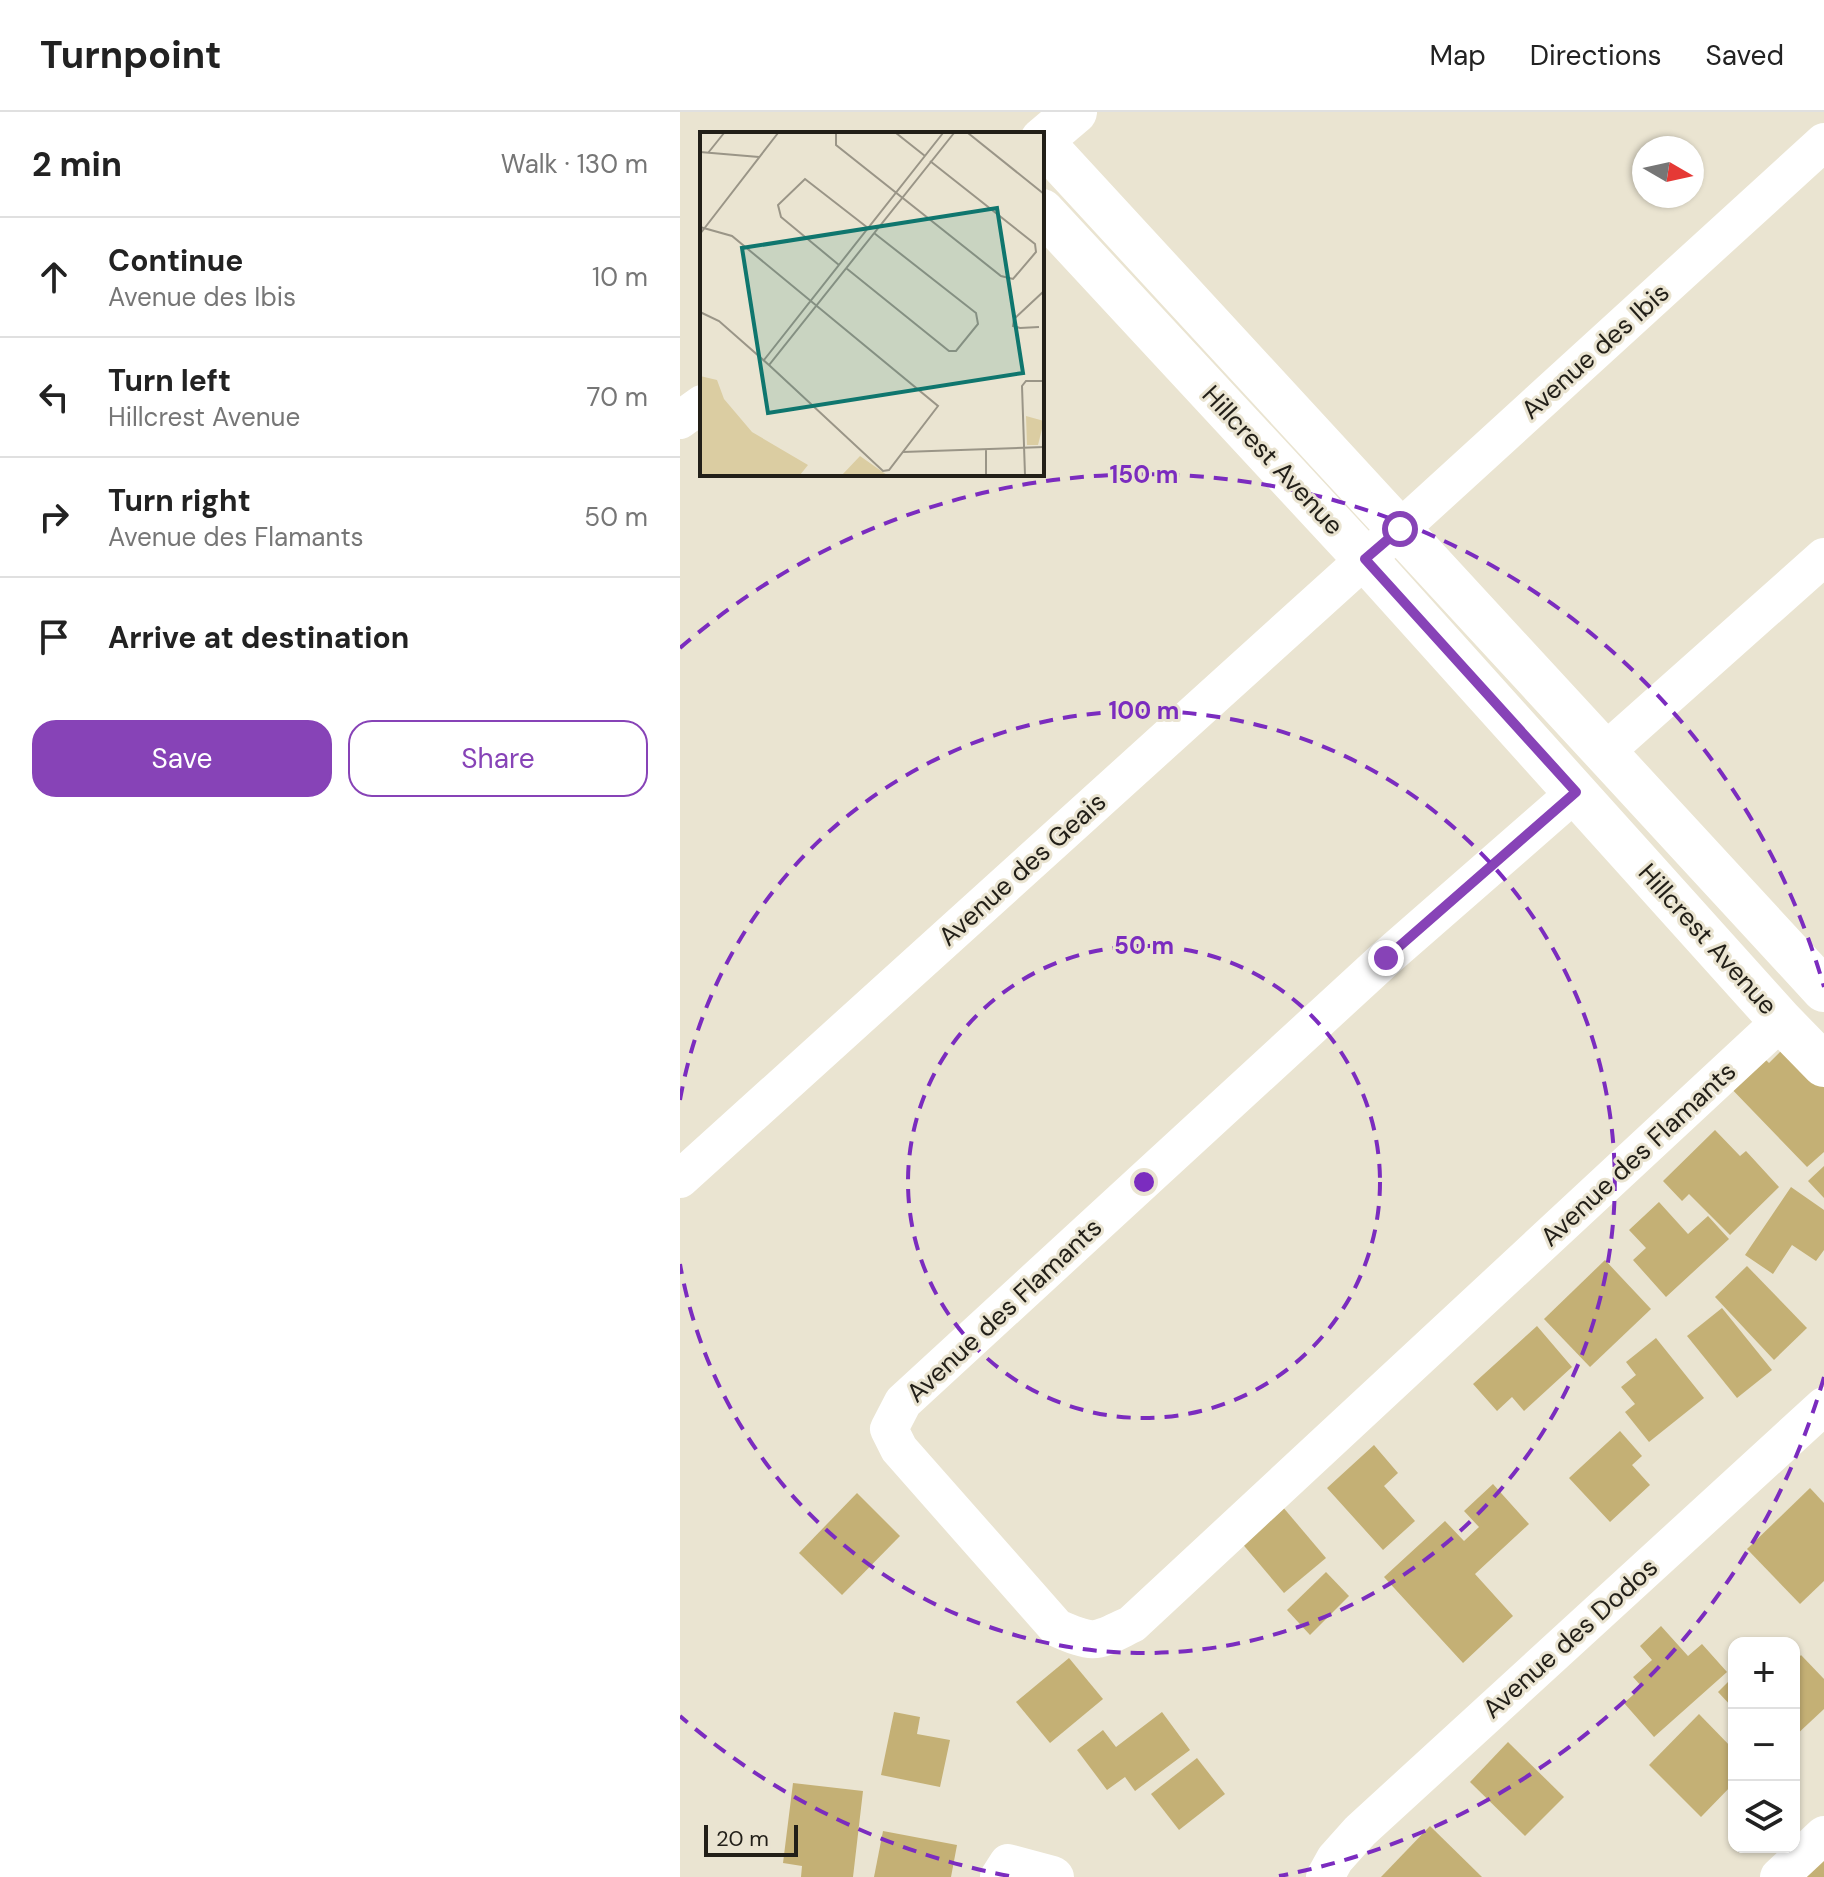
<!DOCTYPE html>
<html lang="en">
<head>
<meta charset="utf-8">
<style>
  body { margin:0; font-family:"DM Sans",sans-serif; background:#f2f2f2; color:#222 }
  .controls { position:absolute; right:24px; bottom:24px; display:grid; overflow:hidden; border-radius:16px; box-shadow:0 2px 6px #0004 }
  .controls button { width:72px; height:72px; display:grid; place-items:center; padding:0; border:0; border-bottom:2px solid #e0e0e0; background:#fff; color:#222; font:40px sans-serif }
  .compass { position:absolute; left:952px; top:24px; width:72px; height:72px; border-radius:50%; background:#fff; box-shadow:0 2px 6px #0004; rotate:99deg }
  .scale { position:absolute; left:24px; bottom:20px; width:94px; box-sizing:border-box; padding-left:8px; border:4px solid #221f18; border-top:0; font-size:22px; line-height:28px; white-space:nowrap; color:#221f18; -webkit-text-stroke:6px #eae4d1; paint-order:stroke }
  .stop { position:absolute; width:24px; height:24px; margin:-18px; border:6px solid #8743b7; border-radius:50%; background:#fff }
  .stop.end { background:#8743b7; border-color:#fff; box-shadow:0 2px 8px #0008 }
  .list { margin:0; padding:0; list-style:none }
  h2 { display:flex; justify-content:space-between; align-items:center; height:104px; margin:0; padding:0 32px; font-size:34px }
  h2 small { font-size:26px; font-weight:400; color:#767676 }
  .list li { display:grid; grid-template-columns:52px 1fr auto; gap:24px; align-items:center; box-sizing:border-box; height:120px; padding:0 32px; border-top:2px solid #e0e0e0 }
  .list b { display:block; font-size:30px; white-space:nowrap }
  .list p { margin:0; font-size:26px; white-space:nowrap; color:#767676 }
  .list em { font-size:26px; font-style:normal; color:#767676 }
  .actions { display:flex; gap:16px; padding:24px 32px }
  .actions a { flex:1; padding:18px 0; border:2px solid #8743b7; border-radius:24px; text-align:center; font-size:28px; color:#8743b7 }
  .actions .main { background:#8743b7; color:#fff }
  .icon { flex:none; width:44px; height:44px; fill:none; stroke:currentColor; stroke-width:2; stroke-linecap:round; stroke-linejoin:round }
  .map { position:relative; flex:none; width:1144px; height:1765px; overflow:hidden }
  header { display:flex; align-items:center; gap:48px; box-sizing:border-box; height:112px; padding:0 40px; background:#fff; border-bottom:2px solid #e0e0e0 }
  header strong { font-size:38px }
  nav { display:flex; gap:44px; margin-inline-start:auto; font-size:28px }
  main { display:flex }
  aside { flex:1; background:#fff }
  .map>svg:first-child { display:block }
  .building { fill:#c4b075 }
  .lines { fill:none; stroke-linecap:round; stroke-linejoin:round }
  .minor { stroke:#fff; stroke-width:38 }
  .major { stroke:#fff; stroke-width:44 }
  .route { stroke:#8743b7; stroke-width:10 }
  .ring { fill:none; stroke:#7b2cbf; stroke-width:4; stroke-dasharray:14 10 }
  .labels { text-anchor:middle; stroke-width:6; stroke-linejoin:round; paint-order:stroke }
  .street-label { font-size:26px; fill:#221f18; stroke:#eae4d1 }
  .inset-road { fill:none; stroke:#9a9587; stroke-width:2 }
  .view { fill:#0f766e; fill-opacity:0.15; stroke:#0f766e; stroke-width:4 }
  .inset-edge { fill:none; stroke:#221f18; stroke-width:4 }
  .centre { fill:#7b2cbf; stroke:#eae4d1; stroke-width:4 }
  .ring-label { font-size:24px; text-anchor:middle; font-weight:bold; fill:#7b2cbf; stroke:#eae4d1; stroke-width:6; stroke-linejoin:round; paint-order:stroke }
</style>
</head>
<body>
<header>
<strong>Turnpoint</strong>
<nav><a>Map</a><a>Directions</a><a>Saved</a></nav>
</header>
<main>
<aside>
<h2>2 min<small>Walk · 130 m</small></h2>
<ul class="list">
<li><svg class="icon" aria-label="ahead" viewBox="0 0 24 24"><path d="M12 20V5M6 11l6-6 6 6"/></svg><div><b>Continue</b><p>Avenue des Ibis</p></div><em>10 m</em></li>
<li><svg class="icon" aria-label="left" viewBox="0 0 24 24"><path d="M17 20v-9H6M10 6l-5 5 5 5"/></svg><div><b>Turn left</b><p>Hillcrest Avenue</p></div><em>70 m</em></li>
<li><svg class="icon" aria-label="right" viewBox="0 0 24 24"><path d="M7 20v-9h11M14 6l5 5-5 5"/></svg><div><b>Turn right</b><p>Avenue des Flamants</p></div><em>50 m</em></li>
<li><svg class="icon" aria-label="arrive" viewBox="0 0 24 24"><path d="M6 21V4h12l-3 4 3 4H6"/></svg><div><b>Arrive at destination</b></div></li>
</ul>
<div class="actions"><a class="main">Save</a><a>Share</a></div>
</aside>
<div class="map">
<svg width="1144" height="1765" viewBox="0 0 1144 1765">
  <rect width="100%" height="100%" fill="#eae4d1"/>
  <!-- building -->
  <g class="building">
    <polygon points="1106,934 1144,975 1144,1040 1127,1055 1044,969 1077,939 1089,951"/>
    <polygon points="1035,1018 1060,1044 1066,1039 1099,1075 1050,1123 1009,1082 1002,1089 983,1069"/>
    <polygon points="1144,1054 1144,1086 1128,1069"/>
    <polygon points="1111,1075 1144,1098 1144,1138 1136,1149 1112,1133 1093,1162 1065,1143"/>
    <polygon points="979,1090 1008,1122 1028,1104 1049,1127 986,1185 953,1148 966,1136 949,1118"/>
    <polygon points="925,1148 971,1197 910,1255 864,1207"/>
    <polygon points="1067,1154 1127,1216 1094,1248 1035,1185"/>
    <polygon points="1042,1196 1092,1258 1057,1286 1007,1224"/>
    <polygon points="857,1214 892,1255 844,1299 832,1285 817,1299 793,1272"/>
    <polygon points="976,1226 1024,1286 969,1330 945,1300 955,1292 941,1275 956,1263 946,1250"/>
    <polygon points="940,1319 962,1344 952,1353 970,1373 930,1410 889,1366"/>
    <polygon points="694,1333 718,1361 704,1374 735,1409 703,1438 647,1376"/>
    <polygon points="813,1372 849,1412 795,1462 833,1504 783,1551 704,1465 765,1409 784,1429 799,1415 784,1399"/>
    <polygon points="1130,1376 1144,1391 1144,1469 1120,1492 1067,1437"/>
    <polygon points="177,1381 220,1424 162,1483 119,1441"/>
    <polygon points="602,1394 646,1446 604,1481 560,1429"/>
    <polygon points="646,1460 669,1484 630,1523 607,1498"/>
    <polygon points="981,1514 1008,1544 1022,1532 1047,1560 974,1625 944,1591 962,1575 953,1565 972,1548 960,1534"/>
    <polygon points="1121,1543 1144,1567 1144,1597 1114,1625 1114,1551"/>
    <polygon points="389,1546 423,1587 370,1631 336,1590"/>
    <polygon points="1054,1564 1054,1597 1038,1580"/>
    <polygon points="214,1600 240,1605 237,1622 270,1628 260,1675 201,1663"/>
    <polygon points="482,1600 510,1638 455,1679 445,1665 427,1678 397,1638 423,1618 436,1635"/>
    <polygon points="1019,1602 1054,1638 1054,1671 1021,1705 969,1653"/>
    <polygon points="828,1630 884,1685 845,1724 790,1670"/>
    <polygon points="517,1646 545,1682 499,1718 471,1682"/>
    <polygon points="113,1671 183,1679 173,1765 121,1765 122,1754 103,1751"/>
    <polygon points="750,1714 802,1765 701,1765"/>
    <polygon points="203,1719 277,1733 271,1765 194,1765"/>
    <polygon points="1139,1744 1144,1749 1144,1765 1115,1765"/>
  </g>
  <g class="lines">
    <!-- minor -->
    <g class="minor">
      <polyline points="0,308 22,292"/>
      <polyline points="925,640 1144,445"/>
      <path d="M896 680 706 846 223 1290 209 1317 219 1337 377 1516C416 1533 415 1530 452 1512L1101 909"/>
      <polyline points="0,1067 685,447 720,417 1144,30"/>
      <polyline points="319,1765 328,1751 373,1763 375,1765"/>
      <polyline points="645,1765 655,1747 680,1719 1144,1294"/>
      <polyline points="1099,1765 1144,1723"/>
    </g>
    <!-- major -->
    <g class="major">
      <polyline points="362,28 395,0"/>
      <polyline points="362,30 1144,878"/>
      <polyline points="362,99 685,447 1101,909 1144,953"/>
    </g>
  </g>
  <g class="lines">
    <!-- route -->
    <polyline class="route" points="706,846 896,680 685,447 720,417"/>
  </g>
  <!-- distance rings -->
  <g class="ring">
    <circle cx="464" cy="1070" r="236"/>
    <path d="M0 988A471 471 0 1 1 0 1152"/>
    <path d="M1144 1265A707 707 0 0 1 599 1764M329 1764A707 707 0 0 1 0 1604M0 536A707 707 0 0 1 1144 875"/>
  </g>
  <g class="labels">
    <!-- street labels -->
    <g class="street-label">
      <text transform="translate(915 239) rotate(-42)" y="9">Avenue des Ibis</text>
      <text transform="translate(593 348) rotate(47)" y="9">Hillcrest Avenue</text>
      <text transform="translate(342 757) rotate(-42)" y="9">Avenue des Geais</text>
      <text transform="translate(1028 827) rotate(48)" y="9">Hillcrest Avenue</text>
      <text transform="translate(958 1042) rotate(-43)" y="9">Avenue des Flamants</text>
      <text transform="translate(324 1198) rotate(-43)" y="9">Avenue des Flamants</text>
      <text transform="translate(890 1526) rotate(-42)" y="9">Avenue des Dodos</text>
    </g>
  </g>
  <!-- overview -->
  <g transform="translate(20 20)">
    <rect width="344" height="344" fill="#eae4d1"/>
    <path d="M0 244 17 248 24 267 52 300 108 333 100 343H0ZM326 284 344 289 338 313H327ZM160 324 187 343H142Z" fill="#dbcda2"/>
    <path class="inset-road" d="M136 1V13L301 144 313 147 336 120 335 112 230 29M196 1 225 24M268 1 344 62M0 20 59 25M8 21 24 1M0 95 32 104 238 274 189 338 183 339 69 233M0 102 78 1M139 133 81 85 78 73 105 47 168 96M146 136 249 219H256L278 192 276 181 174 101M0 180 19 189 69 233 254 1M339 195 320 196 313 194 314 187 344 159M64 228 243 1M286 317V343M203 320 344 315M325 343 322 254 326 249H344"/>
    <path class="view" d="M297 76 323 241 68 281 42 116Z"/>
    <rect width="344" height="344" class="inset-edge"/>
  </g>
  <circle cx="464" cy="1070" r="12" class="centre"/>
  <g class="ring-label">
    <text x="464" y="371">150 m</text>
    <text x="464" y="607">100 m</text>
    <text x="464" y="842">50 m</text>
  </g>
</svg>
<div class="controls">
<button>+</button>
<button>−</button>
<button><svg class="icon" aria-label="layers" viewBox="0 0 24 24"><path d="M12 4l9 5-9 5-9-5zM3 14l9 5 9-5"/></svg></button>
</div>
<svg class="compass" viewBox="-18 -18 36 36"><path d="M0-13l5 13h-10z" fill="#e53935"/><path d="M0 13l5-13h-10z" fill="#767676"/></svg>
<div class="scale">20 m</div>
<div class="stop" style="left:720px;top:417px"></div>
<div class="stop end" style="left:706px;top:846px"></div>
</div>
</main>
</body>
</html>
